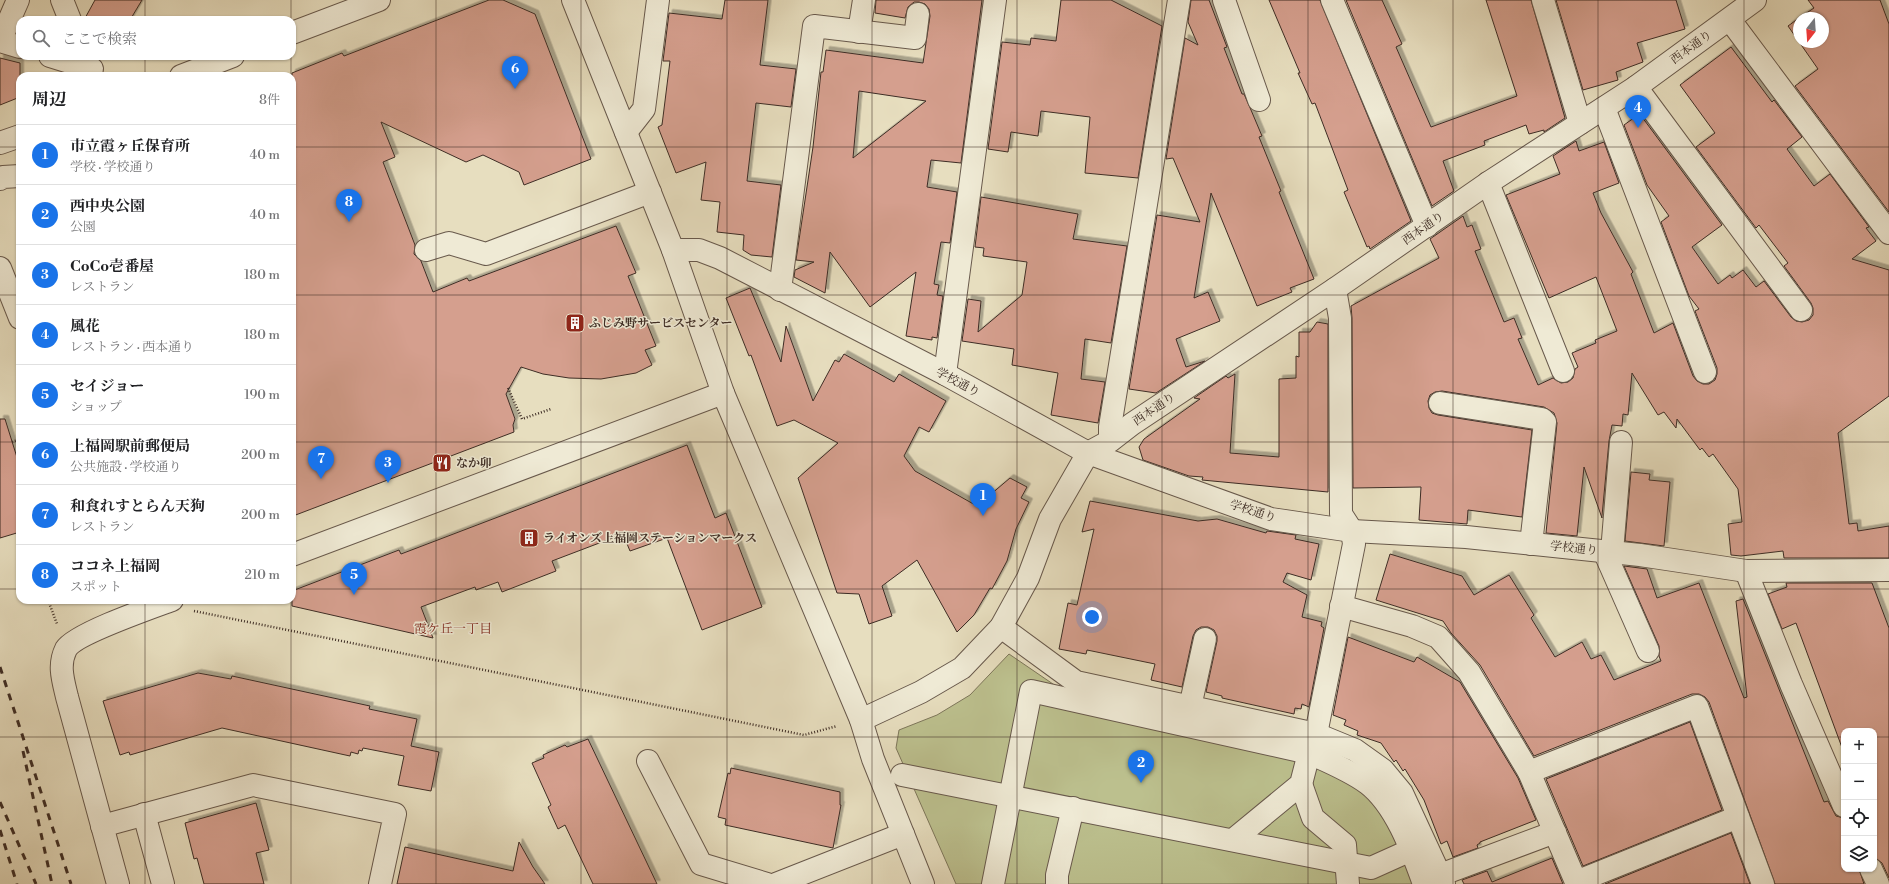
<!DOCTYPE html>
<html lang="ja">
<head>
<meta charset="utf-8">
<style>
  body { margin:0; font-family:"Libre Bodoni","Noto Serif JP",serif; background:#f2f2f2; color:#202124 }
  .controls { position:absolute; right:12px; bottom:12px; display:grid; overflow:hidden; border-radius:8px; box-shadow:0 1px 3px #0004 }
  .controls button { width:36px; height:36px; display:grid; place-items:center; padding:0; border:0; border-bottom:1px solid #e0e0e0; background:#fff; color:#202124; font:20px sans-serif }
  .compass { position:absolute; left:1793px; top:12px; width:36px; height:36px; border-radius:50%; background:#fff; box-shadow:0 1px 3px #0004; rotate:197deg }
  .you { position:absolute; left:1092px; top:617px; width:14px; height:14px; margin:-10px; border:3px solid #fff; border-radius:50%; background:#1a73e8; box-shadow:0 0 0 6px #1a73e833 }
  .badge { display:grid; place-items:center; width:26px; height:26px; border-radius:50%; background:#1a73e8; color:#fff; font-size:13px; font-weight:700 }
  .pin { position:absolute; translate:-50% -33px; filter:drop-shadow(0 1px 2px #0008) }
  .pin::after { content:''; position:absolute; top:21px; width:14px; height:12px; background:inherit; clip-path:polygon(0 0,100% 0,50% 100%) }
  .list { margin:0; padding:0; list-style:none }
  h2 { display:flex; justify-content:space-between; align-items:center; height:52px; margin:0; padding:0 16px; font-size:17px }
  h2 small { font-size:13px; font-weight:400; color:#757577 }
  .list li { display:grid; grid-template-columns:26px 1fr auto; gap:12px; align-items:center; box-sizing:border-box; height:60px; padding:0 16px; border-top:1px solid #e0e0e0 }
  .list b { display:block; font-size:15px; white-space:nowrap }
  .list p { margin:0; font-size:13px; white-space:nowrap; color:#757577 }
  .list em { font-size:13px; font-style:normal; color:#757577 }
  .icon { flex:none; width:22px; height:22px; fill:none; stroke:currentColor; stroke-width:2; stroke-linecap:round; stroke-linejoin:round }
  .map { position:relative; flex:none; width:1889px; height:884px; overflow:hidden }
  .search { position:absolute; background:#fff; box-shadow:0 1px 3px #0004; left:16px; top:16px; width:280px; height:44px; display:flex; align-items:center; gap:10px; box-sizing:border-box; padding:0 14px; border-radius:12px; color:#757577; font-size:15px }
  .panel { position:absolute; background:#fff; box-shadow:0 1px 3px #0004; left:16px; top:72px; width:280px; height:532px; border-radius:12px }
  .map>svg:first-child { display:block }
  .green { fill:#bcc08e; stroke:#7d765a }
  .building { fill:#d59f8e; stroke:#3e2d25; fill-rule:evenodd; filter:url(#shadow) }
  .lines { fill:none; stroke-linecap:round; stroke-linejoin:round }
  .minor-casing { stroke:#68594c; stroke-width:24 }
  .path { stroke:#3e2d25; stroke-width:2.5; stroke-dasharray:1 2; stroke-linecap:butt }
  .minor { stroke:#efead5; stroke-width:22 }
  .rail { stroke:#3e2d25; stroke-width:3; stroke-dasharray:7 7; stroke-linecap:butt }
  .grid { fill:none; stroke:#3e2d25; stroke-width:1; stroke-opacity:0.55 }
  .labels { text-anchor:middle; stroke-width:3; stroke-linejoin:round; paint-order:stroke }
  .street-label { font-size:12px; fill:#3e2d25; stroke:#efead5 }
  .poi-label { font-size:12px; font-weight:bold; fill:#3e2d25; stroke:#efead5; text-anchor:start }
  .neighbourhood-label { font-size:13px; fill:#7a1f14; stroke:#efead5 }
</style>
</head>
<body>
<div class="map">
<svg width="1889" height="884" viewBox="0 0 1889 884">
  <defs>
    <filter id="shadow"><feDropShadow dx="3.5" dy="-3.5" stdDeviation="0" flood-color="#0004"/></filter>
  </defs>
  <rect width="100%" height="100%" fill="#e7debf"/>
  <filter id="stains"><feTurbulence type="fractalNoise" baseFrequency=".005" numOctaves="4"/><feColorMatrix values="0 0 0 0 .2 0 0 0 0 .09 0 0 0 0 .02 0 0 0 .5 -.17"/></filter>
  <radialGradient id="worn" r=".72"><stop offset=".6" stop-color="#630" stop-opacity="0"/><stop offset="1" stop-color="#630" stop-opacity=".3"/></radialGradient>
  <!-- green -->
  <polygon class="green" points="1009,654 1072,697 1354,768 1430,884 956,884 896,748 899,730 937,715 970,695"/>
  <!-- building -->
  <g class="building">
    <polygon points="95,0 142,0 130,20 84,20"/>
    <polygon points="489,0 503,0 535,14 591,159 524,185 519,172 483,155 466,162 381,122 395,157 383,162 415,245 414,254 421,261 433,292 467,278 469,281 616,226 636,273 628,276 656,346 645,350 652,365 636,373 601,379 569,378 543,374 521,367 506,394 515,419 513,425 514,432 293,516 292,73 342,53 344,56"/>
    <polygon points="725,0 768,0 760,65 796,69 791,107 756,103 747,181 781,185 772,257 751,255 743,250 744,235 717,232 720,202 701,200 706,162 676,173 658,127 662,125 670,61 663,61 669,13 722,19"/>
    <path d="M876 0H982L961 163 931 160 927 187 957 192 950 243 941 242 934 284 939 285 937 295 943 296 937 338 932 337V340L906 336 916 272 870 307 830 252 825 293 794 277 795 270 814 262 796 260 813 147 821 72H823L826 50 923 63 930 16 929 9 925 4 919 2H914L908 7 905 18 875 13ZM859 91 926 101 853 158Z"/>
    <polygon points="1061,0 1111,0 1162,26 1138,178 1085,173 1090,117 1041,111 1038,136 1011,132 1008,152 988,149 1002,42 1030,45 1031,38 1056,41"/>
    <polygon points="1191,0 1209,0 1227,47 1224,48 1242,94 1244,94 1251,110 1262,136 1259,137 1281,191 1279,192 1314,279 1290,288 1292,292 1257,306 1211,193 1194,298 1208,292 1220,321 1176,339 1186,367 1205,361 1156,393 1129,389 1157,215 1200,222 1173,158 1166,159 1185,38 1198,45 1188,22"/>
    <polygon points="1269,0 1320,0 1411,221 1370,249 1369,246 1367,247 1344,192 1348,190 1315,103 1312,104 1298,73 1300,73"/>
    <polygon points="1346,0 1382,0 1402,44 1396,47 1431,127 1517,96 1486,0 1531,0 1565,118 1544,132 1544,130 1529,134 1526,125 1484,141 1485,145 1443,161 1454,191 1432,206"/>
    <polygon points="1556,0 1676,0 1685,29 1637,43 1643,62 1616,72 1618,80 1583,90"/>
    <polygon points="1808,0 1880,0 1889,24 1889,212 1795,86 1818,69 1788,26 1799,18 1799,42 1823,42 1823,18 1799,18 1814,8"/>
    <polygon points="1731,47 1772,102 1774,100 1802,137 1787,149 1814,186 1830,174 1869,227 1866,228 1876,241 1852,259 1889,270 1889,396 1838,433 1849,524 1857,523 1858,531 1889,526 1889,558 1784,558 1783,551 1741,556 1731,555 1728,524 1742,522 1738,489 1713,454 1709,457 1702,448 1700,450 1677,419 1676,428 1664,412 1658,415 1632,373 1628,415 1623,414 1622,426 1612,425 1609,441 1602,516 1602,518 1584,467 1577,536 1546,533 1557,423 1554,413 1544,407 1442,391 1435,392 1430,395 1428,401 1429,408 1432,413 1438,415 1532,430 1522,517 1468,510 1467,524 1419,520 1421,487 1353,488 1352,318 1351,306 1439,258 1430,239 1463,216 1467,227 1472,225 1481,249 1475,251 1504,322 1514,318 1522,338 1518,339 1538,385 1553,378 1561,383 1568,382 1573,378 1575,369 1578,367 1572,353 1596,343 1595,340 1617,331 1596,277 1549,298 1506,195 1560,174 1553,156 1576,141 1579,151 1604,142 1619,183 1593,193 1601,213 1633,272 1631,274 1654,333 1673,323 1693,376 1697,381 1703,384 1709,384 1715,380 1717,374 1717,368 1695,311 1699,309 1689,296 1661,222 1669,216 1647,185 1624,125 1638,115 1640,119 1642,117 1722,225 1692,247 1718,284 1730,275 1732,278 1743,270 1756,287 1764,281 1791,317 1796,321 1802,322 1809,320 1813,315 1813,308 1811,303 1784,266 1788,263 1759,225 1756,228 1696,147 1715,133 1680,85"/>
    <polygon points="0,58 20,63 20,97 0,105"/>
    <polygon points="981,197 1078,214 1073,239 1127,246 1111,343 1085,339 1081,379 1105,382 1098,423 1051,415 1058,373 1012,365 1014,349 962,341 968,299 981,301 978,332 1022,295 1027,262 983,256 984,248 975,247"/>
    <polygon points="750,288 781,362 786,326 813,401 835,360 839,362 844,354 894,382 899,374 946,401 929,432 919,427 904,456 915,471 977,506 1010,478 1027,487 1021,498 1029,502 1016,529 1007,561 992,589 990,588 974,615 957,632 917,560 882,586 892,616 869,624 859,594 837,593 798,478 838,443 794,420 777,426 751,355 749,356 726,298"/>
    <polygon points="1317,322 1328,324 1328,492 1202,480 1203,477 1189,476 1143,460 1139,447 1144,439 1200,399 1194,398 1226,376 1228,378 1235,374 1230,453 1279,457 1279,379 1296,378 1296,356 1299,357 1299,332 1310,332"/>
    <polygon points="0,419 5,419 20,467 20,532 0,538"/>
    <polygon points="687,445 715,518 726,513 762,607 702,630 667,538 630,551 623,534 552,561 556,571 502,592 498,582 476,590 475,587 421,607 433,638 292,606 292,591 399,550 401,554"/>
    <polygon points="1631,472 1650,474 1649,480 1670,482 1664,546 1625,541"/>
    <polygon points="1090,501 1198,521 1217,519 1266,533 1267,531 1296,535 1295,539 1319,544 1311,580 1287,573 1283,582 1307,595 1302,617 1322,622 1321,626 1324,628 1309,707 1302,704 1301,709 1295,708 1294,714 1222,698 1222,696 1206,692 1217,641 1217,636 1214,630 1208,627 1201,627 1196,630 1193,636 1182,687 1151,680 1155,664 1087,650 1086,654 1059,649 1068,603 1077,605 1094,529 1082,532"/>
    <polygon points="1390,554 1462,576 1474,595 1509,575 1534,615 1531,618 1555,657 1582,642 1591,659 1601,655 1614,680 1661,661 1659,656 1659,646 1624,566 1647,569 1657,598 1699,583 1744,698 1747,697 1736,601 1743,599 1824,802 1828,801 1836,816 1844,818 1844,869 1859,869 1864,884 1775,884 1709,702 1705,697 1699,694 1692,694 1534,756 1480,665 1451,633 1443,621 1376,600"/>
    <polygon points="1786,583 1872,583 1889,628 1889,878 1882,863 1874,857 1874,731 1844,731 1844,753 1796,623 1782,629 1768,594 1787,587"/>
    <polygon points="1348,637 1414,662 1417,657 1460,682 1518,778 1536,820 1480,842 1480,843 1477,845 1478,848 1453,857 1447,841 1441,844 1424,800 1405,769 1403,771 1396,760 1394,762 1381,743 1357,735 1358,731 1344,725 1346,720 1333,715"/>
    <polygon points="198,673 231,679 232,676 370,706 369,709 417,719 411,746 439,752 431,791 398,785 404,756 363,748 362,751 359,750 358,754 351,752 350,756 222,728 130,755 129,752 120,755 103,701"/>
    <polygon points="1690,722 1722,810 1583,866 1546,779"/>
    <polygon points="588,739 657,884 593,884 565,825 558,829 548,807 551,805 532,763 544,758 543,755 565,745 567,747"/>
    <polygon points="731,768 840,792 840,805 841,805 833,848 725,825 726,819 718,817 728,773 730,774"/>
    <polygon points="256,803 269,850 256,853 264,884 204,884 197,858 194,859 185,823"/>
    <polygon points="1731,833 1750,884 1605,884"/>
    <polygon points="519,842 533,867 545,884 397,884 405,847 513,871"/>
    <polygon points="1552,858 1563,884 1464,884 1462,880 1487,871 1492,882"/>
  </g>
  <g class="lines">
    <!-- minor casing -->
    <g class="minor-casing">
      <g id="minor">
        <polyline points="62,0 70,20"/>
        <polyline points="573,0 673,250 723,393"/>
        <polyline points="1224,0 1259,100"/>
        <polyline points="1332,0 1427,226"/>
        <polyline points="1543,0 1580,123"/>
        <polyline points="1730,20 1889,233"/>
        <polyline points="859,32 864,0"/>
        <polyline points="292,33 379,0"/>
        <polyline points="0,41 18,0"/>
        <polyline points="0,41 20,47"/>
        <polyline points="50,56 92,69"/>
        <polyline points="181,76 233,56"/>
        <polyline points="1636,87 1801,310"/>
        <polyline points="1604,108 1705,372"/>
        <polyline points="626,132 644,109 658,0"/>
        <polyline points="0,143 20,136"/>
        <polyline points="0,179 3,177 20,176"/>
        <polyline points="1488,183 1563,371"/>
        <polyline points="426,250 449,243 486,254 650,192"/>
        <polyline points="673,250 699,250 720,258 945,374 1088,453 1271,519 1352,531 1466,537 1640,555 1746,571 1889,570"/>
        <polyline points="0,268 20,318"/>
        <polyline points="780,290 814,26 915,38 918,14"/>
        <polyline points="945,374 995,0"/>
        <polyline points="1440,403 1542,419 1545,422 1531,544"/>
        <polyline points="1112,439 1110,436 1110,427 1179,0"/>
        <polyline points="1088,453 1110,441 1132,424 1335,289 1488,183 1636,87 1755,0"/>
        <polyline points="1604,551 1648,651"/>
        <polyline points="1612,552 1621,442"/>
        <polyline points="292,555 723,393 861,720 873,759 923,884"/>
        <polyline points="1746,571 1791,684 1844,806"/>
        <polyline points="1341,606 1412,626 1438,637 1469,672 1529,772 1697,706 1763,884"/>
        <polyline points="1001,627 1076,682 1316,734 1355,750 1383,770 1402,793 1444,884"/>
        <polyline points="1190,707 1205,639"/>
        <polyline points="861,720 921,692 962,668 1001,627 1028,578 1050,519 1088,453"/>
        <polyline points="1316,734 1354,544 1352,531 1341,514 1340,318 1335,289"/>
        <polyline points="648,761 701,864 767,884"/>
        <polyline points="1529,772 1576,882 1738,817"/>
        <polyline points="902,775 1371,868 1411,850"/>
        <polyline points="1301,784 1313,818 1345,845 1348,884"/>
        <polyline points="144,814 163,884"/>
        <polyline points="102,826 253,785 395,814 380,884"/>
        <polyline points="1233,840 1301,784 1309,753"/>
        <polyline points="1871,869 1878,884"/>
        <polyline points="1440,875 1555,832"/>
        <path d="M118 884 67 697C63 680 58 665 66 649 75 634 153 607 172 600"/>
        <polyline points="776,884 903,834"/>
        <path d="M993 884 1031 691 1309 753C1329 762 1349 770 1367 783 1396 805 1412 851 1424 884"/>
        <polyline points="1057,884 1057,875 1073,808"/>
      </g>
    </g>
    <!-- path -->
    <g class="path">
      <polyline points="508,388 522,419 551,409"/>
      <polyline points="12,442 20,439"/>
      <polyline points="48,600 57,624"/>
      <polyline points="194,611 804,735 837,726"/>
    </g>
    <!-- minor -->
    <use href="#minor" class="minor"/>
    <!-- rail -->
    <g class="rail">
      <polyline points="0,667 71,884"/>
      <polyline points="23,751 52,884"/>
      <polyline points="0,802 36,884"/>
      <polyline points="0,830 17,884"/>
    </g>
  </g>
  <!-- grid -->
  <path class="grid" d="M145 0V20M291 0V20M436 0V884M581 0V884M727 0V884M872 0V884M1017 0V884M1162 0V884M1308 0V884M1453 0V884M1598 0V884M1744 0V884M145 56V76M291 56V76M0 147H20M292 147H1889M0 295H20M292 295H1889M0 442H20M292 442H1889M0 589H20M292 589H1889M145 600V884M291 600V884M0 737H1844M1874 737H1889"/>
  <!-- icons -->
  <defs>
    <g id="building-square" transform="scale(1)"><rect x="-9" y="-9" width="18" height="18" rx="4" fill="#8f2418" stroke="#efead5"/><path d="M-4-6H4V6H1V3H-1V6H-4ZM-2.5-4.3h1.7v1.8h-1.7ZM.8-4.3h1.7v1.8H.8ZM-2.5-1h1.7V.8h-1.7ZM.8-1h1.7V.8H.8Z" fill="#fff"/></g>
    <g id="restaurant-square" transform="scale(1)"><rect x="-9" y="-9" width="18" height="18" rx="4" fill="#8f2418" stroke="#efead5"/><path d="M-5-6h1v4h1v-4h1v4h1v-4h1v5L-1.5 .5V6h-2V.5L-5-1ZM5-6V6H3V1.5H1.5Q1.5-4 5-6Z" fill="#fff"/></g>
  </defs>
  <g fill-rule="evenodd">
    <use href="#building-square" x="575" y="323"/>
    <use href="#restaurant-square" x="442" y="463"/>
    <use href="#building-square" x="529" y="538"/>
  </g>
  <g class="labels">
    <!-- street labels -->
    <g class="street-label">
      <text transform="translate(1691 47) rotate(-36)" y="4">西本通り</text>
      <text transform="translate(1423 228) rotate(-35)" y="4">西本通り</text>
      <text transform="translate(958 382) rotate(28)" y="4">学校通り</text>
      <text transform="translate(1154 409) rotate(-34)" y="4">西本通り</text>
      <text transform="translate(1253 511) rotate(18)" y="4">学校通り</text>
      <text transform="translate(1574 548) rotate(6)" y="4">学校通り</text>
    </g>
    <!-- poi labels -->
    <g class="poi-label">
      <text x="589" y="327">ふじみ野サービスセンター</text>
      <text x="456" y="467">なか卯</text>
      <text x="543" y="542">ライオンズ上福岡ステーションマークス</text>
    </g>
    <!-- neighbourhood labels -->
    <g class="neighbourhood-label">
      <text x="453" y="633">霞ケ丘一丁目</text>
    </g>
  </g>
  <rect width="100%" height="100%" filter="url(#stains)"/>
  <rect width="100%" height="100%" fill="url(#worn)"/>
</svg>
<div class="controls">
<button>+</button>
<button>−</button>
<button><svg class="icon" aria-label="locate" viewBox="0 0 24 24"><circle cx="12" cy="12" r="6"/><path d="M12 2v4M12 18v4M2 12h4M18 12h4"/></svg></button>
<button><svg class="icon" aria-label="layers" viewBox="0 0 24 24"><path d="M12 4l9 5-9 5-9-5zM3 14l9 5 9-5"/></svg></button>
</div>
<svg class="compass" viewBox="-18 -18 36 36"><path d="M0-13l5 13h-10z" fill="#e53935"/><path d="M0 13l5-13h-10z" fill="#757577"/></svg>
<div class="you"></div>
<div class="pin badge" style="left:983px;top:516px">1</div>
<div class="pin badge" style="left:1141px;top:783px">2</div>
<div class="pin badge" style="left:388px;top:483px">3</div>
<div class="pin badge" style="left:1638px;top:128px">4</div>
<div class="pin badge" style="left:354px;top:595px">5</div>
<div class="pin badge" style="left:515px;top:89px">6</div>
<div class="pin badge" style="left:321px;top:479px">7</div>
<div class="pin badge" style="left:349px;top:222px">8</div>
<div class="search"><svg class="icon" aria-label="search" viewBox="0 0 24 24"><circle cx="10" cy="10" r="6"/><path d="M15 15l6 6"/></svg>ここで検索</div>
<section class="panel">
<h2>周辺<small>8件</small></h2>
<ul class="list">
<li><span class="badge">1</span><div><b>市立霞ヶ丘保育所</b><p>学校 · 学校通り</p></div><em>40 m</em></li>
<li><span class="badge">2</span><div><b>西中央公園</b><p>公園</p></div><em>40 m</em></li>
<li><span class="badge">3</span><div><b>CoCo壱番屋</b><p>レストラン</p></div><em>180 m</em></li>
<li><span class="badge">4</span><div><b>風花</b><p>レストラン · 西本通り</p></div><em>180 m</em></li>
<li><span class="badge">5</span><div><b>セイジョー</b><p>ショップ</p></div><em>190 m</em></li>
<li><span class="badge">6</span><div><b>上福岡駅前郵便局</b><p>公共施設 · 学校通り</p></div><em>200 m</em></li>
<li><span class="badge">7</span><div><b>和食れすとらん天狗</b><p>レストラン</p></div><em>200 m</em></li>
<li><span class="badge">8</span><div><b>ココネ上福岡</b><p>スポット</p></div><em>210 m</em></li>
</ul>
</section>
</div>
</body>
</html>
